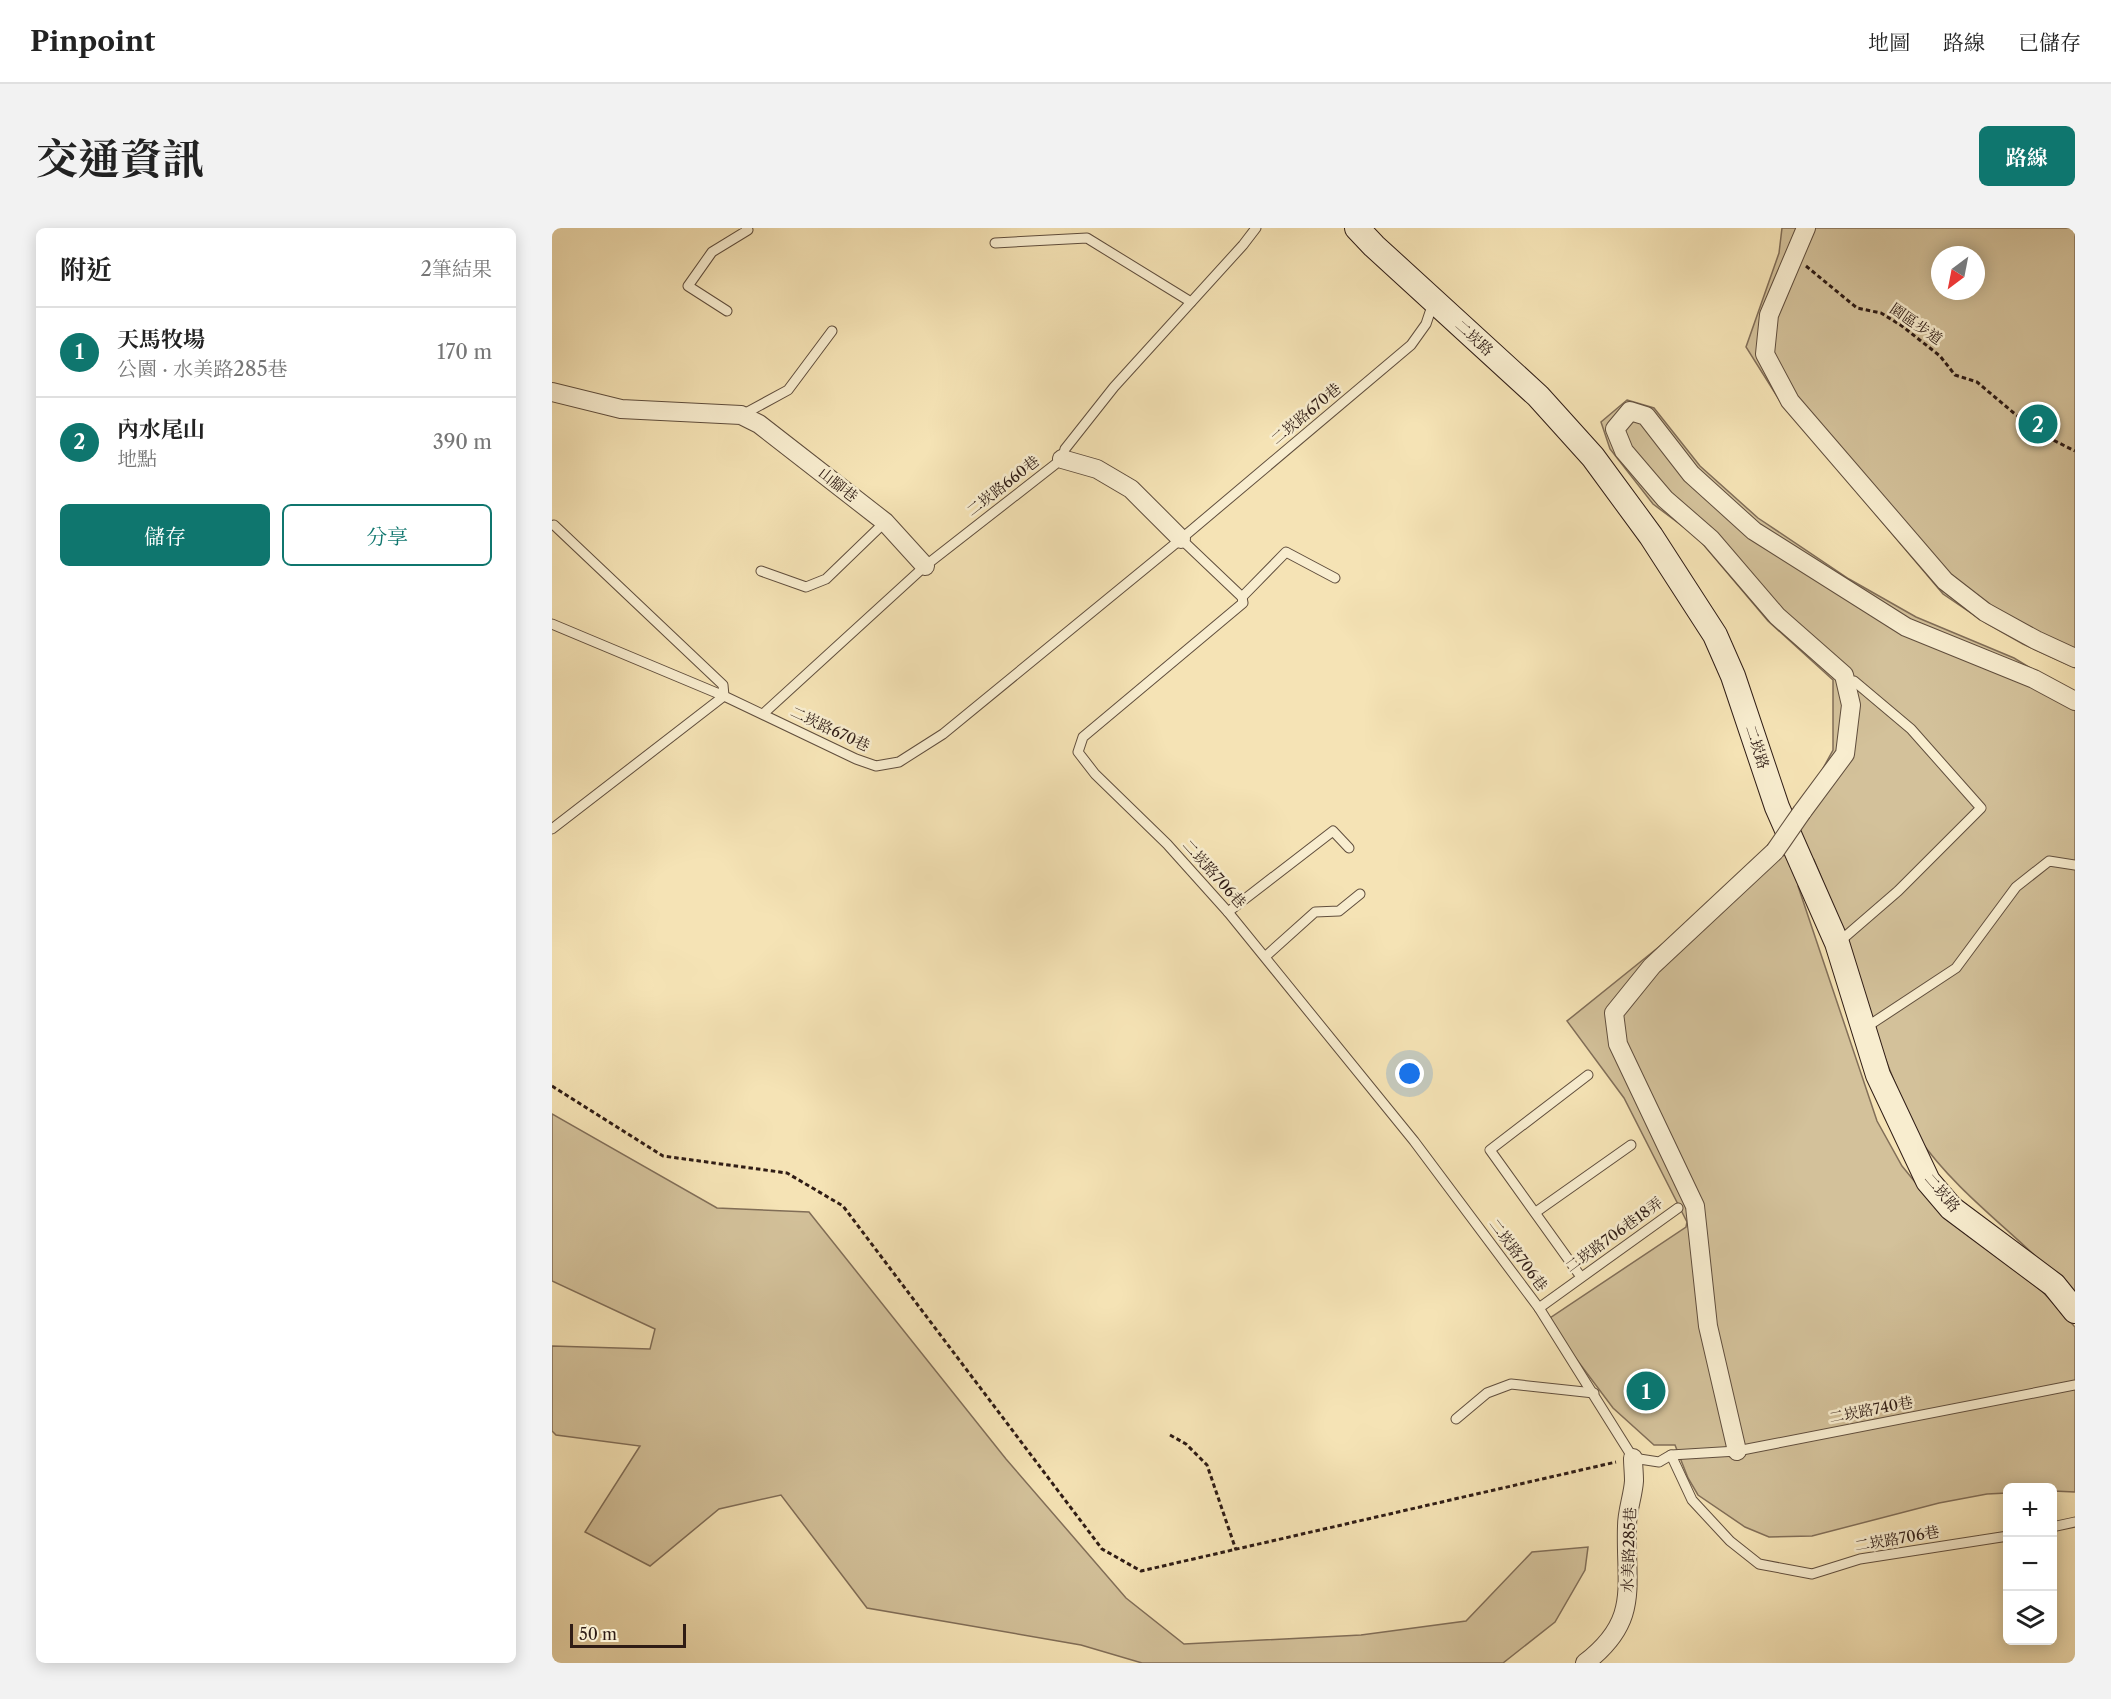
<!DOCTYPE html>
<html lang="zh-TW">
<head>
<meta charset="utf-8">
<style>
  body { margin:0; font-family:"Libre Caslon Text","Noto Serif TC",serif; background:#f2f2f2; color:#222 }
  .controls { position:absolute; right:18px; bottom:18px; display:grid; overflow:hidden; border-radius:9px; box-shadow:0 3px 15px #0003 }
  .controls button { width:54px; height:54px; display:grid; place-items:center; padding:0; border:0; border-bottom:2px solid #e0e0e0; background:#fff; color:#222; font:30px sans-serif }
  .compass { position:absolute; left:1379px; top:18px; width:54px; height:54px; border-radius:50%; background:#fff; box-shadow:0 3px 15px #0003; rotate:212deg }
  .scale { position:absolute; left:18px; bottom:15px; width:116px; box-sizing:border-box; padding-left:6px; border:3px solid #2f1c15; border-top:0; font-size:16px; line-height:21px; white-space:nowrap; color:#2f1c15; -webkit-text-stroke:4px #f8edcf; paint-order:stroke }
  .you { position:absolute; left:858px; top:846px; width:21px; height:21px; margin:-15px; border:4px solid #fff; border-radius:50%; background:#1a73e8; box-shadow:0 0 0 9px #1a73e833 }
  .badge { display:grid; place-items:center; width:39px; height:39px; border-radius:50%; background:#0f766e; color:#fff; font-size:20px; font-weight:700 }
  .pin { position:absolute; translate:-50% -50%; border:3px solid #fff; box-shadow:0 2px 6px #0006 }
  .list { margin:0; padding:0; list-style:none }
  h2 { display:flex; justify-content:space-between; align-items:center; height:78px; margin:0; padding:0 24px; font-size:26px }
  h2 small { font-size:20px; font-weight:400; color:#767676 }
  .list li { display:grid; grid-template-columns:39px 1fr auto; gap:18px; align-items:center; box-sizing:border-box; height:90px; padding:0 24px; border-top:2px solid #e0e0e0 }
  .list b { display:block; font-size:22px; white-space:nowrap }
  .list p { margin:0; font-size:20px; white-space:nowrap; color:#767676 }
  .list em { font-size:20px; font-style:normal; color:#767676 }
  .actions { display:flex; gap:12px; padding:18px 24px }
  .actions a { flex:1; padding:14px 0; border:2px solid #0f766e; border-radius:9px; text-align:center; font-size:21px; color:#0f766e }
  .actions .main { background:#0f766e; color:#fff }
  .icon { flex:none; width:33px; height:33px; fill:none; stroke:currentColor; stroke-width:2; stroke-linecap:round; stroke-linejoin:round }
  .map { position:relative; flex:none; width:1523px; height:1435px; overflow:hidden; border-radius:9px }
  header { display:flex; align-items:center; gap:36px; box-sizing:border-box; height:84px; padding:0 30px; background:#fff; border-bottom:2px solid #e0e0e0 }
  header strong { font-size:28px }
  nav { display:flex; gap:33px; margin-inline-start:auto; font-size:21px }
  .intro { display:flex; align-items:center; justify-content:space-between; box-sizing:border-box; height:144px; padding:0 36px }
  h1 { margin:0; font-size:42px }
  .button { padding:15px 27px; border-radius:9px; background:#0f766e; color:#fff; font-size:21px; font-weight:700 }
  main { display:flex; gap:36px; padding:0 36px }
  aside { flex:1; background:#fff; border-radius:9px; box-shadow:0 3px 15px #0003 }
  .map>svg:first-child { display:block }
  .green { fill:#d3c19a; stroke:#816e58; stroke-width:1.5; fill-rule:evenodd }
  .lines { fill:none; stroke-linecap:round; stroke-linejoin:round }
  .lane-casing { stroke:#604e3d; stroke-width:11 }
  .street-casing { stroke:#604e3d; stroke-width:20 }
  .secondary-casing { stroke:#2f1c15; stroke-width:26 }
  .path { stroke:#2f1c15; stroke-width:3; stroke-dasharray:4.5 3; stroke-linecap:butt }
  .lane { stroke:#f8edcf; stroke-width:9 }
  .street { stroke:#f8edcf; stroke-width:18 }
  .secondary { stroke:#f8edcf; stroke-width:24 }
  .street-bridge-casing { stroke:#604e3d; stroke-width:20; stroke-linecap:butt }
  .street-bridge { stroke:#f8edcf; stroke-width:18 }
  .labels { text-anchor:middle; stroke-width:5; stroke-linejoin:round; paint-order:stroke }
  .street-label { font-size:15px; fill:#2f1c15; stroke:#f8edcf }
</style>
</head>
<body>
<header>
<strong>Pinpoint</strong>
<nav><a>地圖</a><a>路線</a><a>已儲存</a></nav>
</header>
<div class="intro"><h1>交通資訊</h1><a class="button">路線</a></div>
<main>
<aside>
<h2>附近<small>2筆結果</small></h2>
<ul class="list">
<li><span class="badge">1</span><div><b>天馬牧場</b><p>公園 · 水美路285巷</p></div><em>170 m</em></li>
<li><span class="badge">2</span><div><b>內水尾山</b><p>地點</p></div><em>390 m</em></li>
</ul>
<div class="actions"><a class="main">儲存</a><a>分享</a></div>
</aside>
<div class="map">
<svg width="1523" height="1435" viewBox="0 0 1523 1435">
  <rect width="100%" height="100%" fill="#f5e3b5"/>
  <filter id="stains"><feTurbulence type="fractalNoise" baseFrequency=".00333" numOctaves="4"/><feColorMatrix values="0 0 0 0 .2 0 0 0 0 .09 0 0 0 0 .02 0 0 0 .5 -.17"/></filter>
  <radialGradient id="worn" r=".72"><stop offset=".6" stop-color="#630" stop-opacity="0"/><stop offset="1" stop-color="#630" stop-opacity=".3"/></radialGradient>
  <!-- green -->
  <g class="green">
    <path d="M1230 0H1523V440L1471 416 1434 395 1391 366 1228 173 1194 119 1227 25ZM1388 27H1424V63H1388Z"/>
    <path d="M1075 172 1102 180 1148 238 1206 290 1297 351 1364 389 1462 430 1523 467V1068C1474 1012 1409 971 1366 909 1355 893 1349 869 1341 850 1312 779 1293 703 1262 632L1246 658 1325 893 1350 938 1385 981 1491 1064 1523 1099V1264L1501 1263 1500 1260H1456L1455 1265 1435 1266 1387 1275 1260 1308 1217 1309 1193 1299 1146 1267 1136 1250 1123 1217H1102L1061 1180 995 1092 1134 999 1135 994 1072 870 1015 793 1113 714 1226 610 1250 579 1281 522V452L1216 393 1145 309 1101 276 1058 221 1049 194Z"/>
    <polygon points="0,886 165,980 257,984 454,1231 574,1370 632,1416 809,1407 914,1393 980,1324 1036,1319 1033,1342 1003,1394 951,1435 590,1435 529,1417 315,1380 229,1267 167,1281 98,1338 33,1304 88,1218 4,1207 0,1203 0,1118 98,1121 103,1101 0,1053"/>
  </g>
  <g class="lines">
    <!-- lane casing -->
    <g class="lane-casing">
      <g id="lane">
        <polyline points="443,15 535,10 639,74"/>
        <polyline points="175,83 136,58 160,24 196,2 194,0"/>
        <polyline points="190,187 236,162 280,103"/>
        <polyline points="629,311 690,369 691,375 531,509 526,524 543,546 615,616 676,684 862,913 987,1080 1081,1230 1107,1234 1119,1227 1185,1223 1523,1157"/>
        <polyline points="209,343 254,359 274,351 333,294"/>
        <polyline points="690,369 734,324 783,350"/>
        <polyline points="0,396 172,468 304,531 324,538 347,534 391,506 629,311 859,117 874,96 881,75"/>
        <polyline points="211,486 373,338 510,231 513,221 562,159 691,17 704,0"/>
        <polyline points="0,601 172,468 171,457 2,297"/>
        <polyline points="676,684 781,603 797,620"/>
        <polyline points="1287,714 1346,663 1429,580 1359,501 1302,453"/>
        <polyline points="714,728 763,684 787,683 808,666"/>
        <polyline points="1313,800 1404,740 1464,659 1497,633 1523,637"/>
        <polyline points="984,984 1079,917"/>
        <polyline points="1029,1049 938,922 1036,847"/>
        <polyline points="987,1080 1126,980"/>
        <polyline points="904,1191 935,1165 959,1156 1042,1165"/>
        <polyline points="1119,1227 1140,1272 1178,1313 1207,1336 1260,1346 1308,1331 1456,1308"/>
        <polyline points="1500,1299 1523,1294"/>
      </g>
    </g>
    <!-- street casing -->
    <g class="street-casing">
      <g id="street">
        <polyline points="1254,0 1217,87 1213,126 1238,173 1393,353 1433,384 1484,412 1523,430"/>
        <polyline points="0,164 69,181 189,187 207,196 333,294 373,338"/>
        <polyline points="510,231 545,241 579,261 629,311"/>
        <polyline points="1250,584 1293,526 1299,477 1292,447 1225,388 1159,311 1113,271 1072,223 1063,201 1078,183 1094,188 1139,246 1202,303 1354,399 1482,451 1523,473"/>
        <polyline points="1185,1223 1156,1098 1143,978 1066,816 1062,785 1100,738 1223,623"/>
        <path d="M1033 1435C1089 1392 1073 1359 1075 1298 1075 1283 1081 1268 1082 1253 1082 1245 1081 1237 1081 1230"/>
      </g>
    </g>
    <!-- secondary casing -->
    <g class="secondary-casing">
      <polyline id="secondary" points="805,0 822,18 986,168 1041,229 1099,308 1163,407 1181,448 1225,579 1285,715 1326,847 1376,953 1399,980 1502,1057 1523,1083"/>
    </g>
    <!-- path -->
    <g class="path">
      <polyline points="1254,38 1305,80 1329,85 1350,98 1388,128 1403,147 1425,154 1463,186 1503,213 1523,223"/>
      <polyline points="0,858 111,928 235,945 291,978 550,1321 589,1343 1064,1234"/>
      <polyline points="618,1207 634,1216 655,1237 684,1322"/>
    </g>
    <!-- lane -->
    <use href="#lane" class="lane"/>
    <!-- street -->
    <use href="#street" class="street"/>
    <!-- secondary -->
    <use href="#secondary" class="secondary"/>
    <!-- street-bridge casing -->
    <g class="street-bridge-casing">
      <polyline id="street-bridge" points="1223,623 1250,584"/>
    </g>
    <!-- street-bridge -->
    <use href="#street-bridge" class="street-bridge"/>
  </g>
  <g class="labels">
    <!-- street labels -->
    <g class="street-label">
      <text transform="translate(1364 96) rotate(35)" y="5">園區步道</text>
      <text transform="translate(922 110) rotate(42)" y="5">二崁路</text>
      <text transform="translate(754 186) rotate(-40)" y="5">二崁路670巷</text>
      <text transform="translate(286 257) rotate(38)" y="5">山腳巷</text>
      <text transform="translate(451 258) rotate(-38)" y="5">二崁路660巷</text>
      <text transform="translate(278 501) rotate(25)" y="5">二崁路670巷</text>
      <text transform="translate(1205 519) rotate(72)" y="5">二崁路</text>
      <text transform="translate(662 646) rotate(48)" y="5">二崁路706巷</text>
      <text transform="translate(1390 965) rotate(49)" y="5">二崁路</text>
      <text transform="translate(1062 1007) rotate(-36)" y="5">二崁路706巷18弄</text>
      <text transform="translate(966 1027) rotate(53)" y="5">二崁路706巷</text>
      <text transform="translate(1319 1182) rotate(-11)" y="5">二崁路740巷</text>
      <text transform="translate(1345 1311) rotate(-10)" y="5">二崁路706巷</text>
      <text transform="translate(1077 1322) rotate(-88)" y="5">水美路285巷</text>
    </g>
  </g>
  <rect width="100%" height="100%" filter="url(#stains)"/>
  <rect width="100%" height="100%" fill="url(#worn)"/>
</svg>
<div class="controls">
<button>+</button>
<button>−</button>
<button><svg class="icon" aria-label="layers" viewBox="0 0 24 24"><path d="M12 4l9 5-9 5-9-5zM3 14l9 5 9-5"/></svg></button>
</div>
<svg class="compass" viewBox="-18 -18 36 36"><path d="M0-13l5 13h-10z" fill="#e53935"/><path d="M0 13l5-13h-10z" fill="#767676"/></svg>
<div class="scale">50 m</div>
<div class="you"></div>
<div class="pin badge" style="left:1094px;top:1163px">1</div>
<div class="pin badge" style="left:1486px;top:196px">2</div>
</div>
</main>
</body>
</html>
